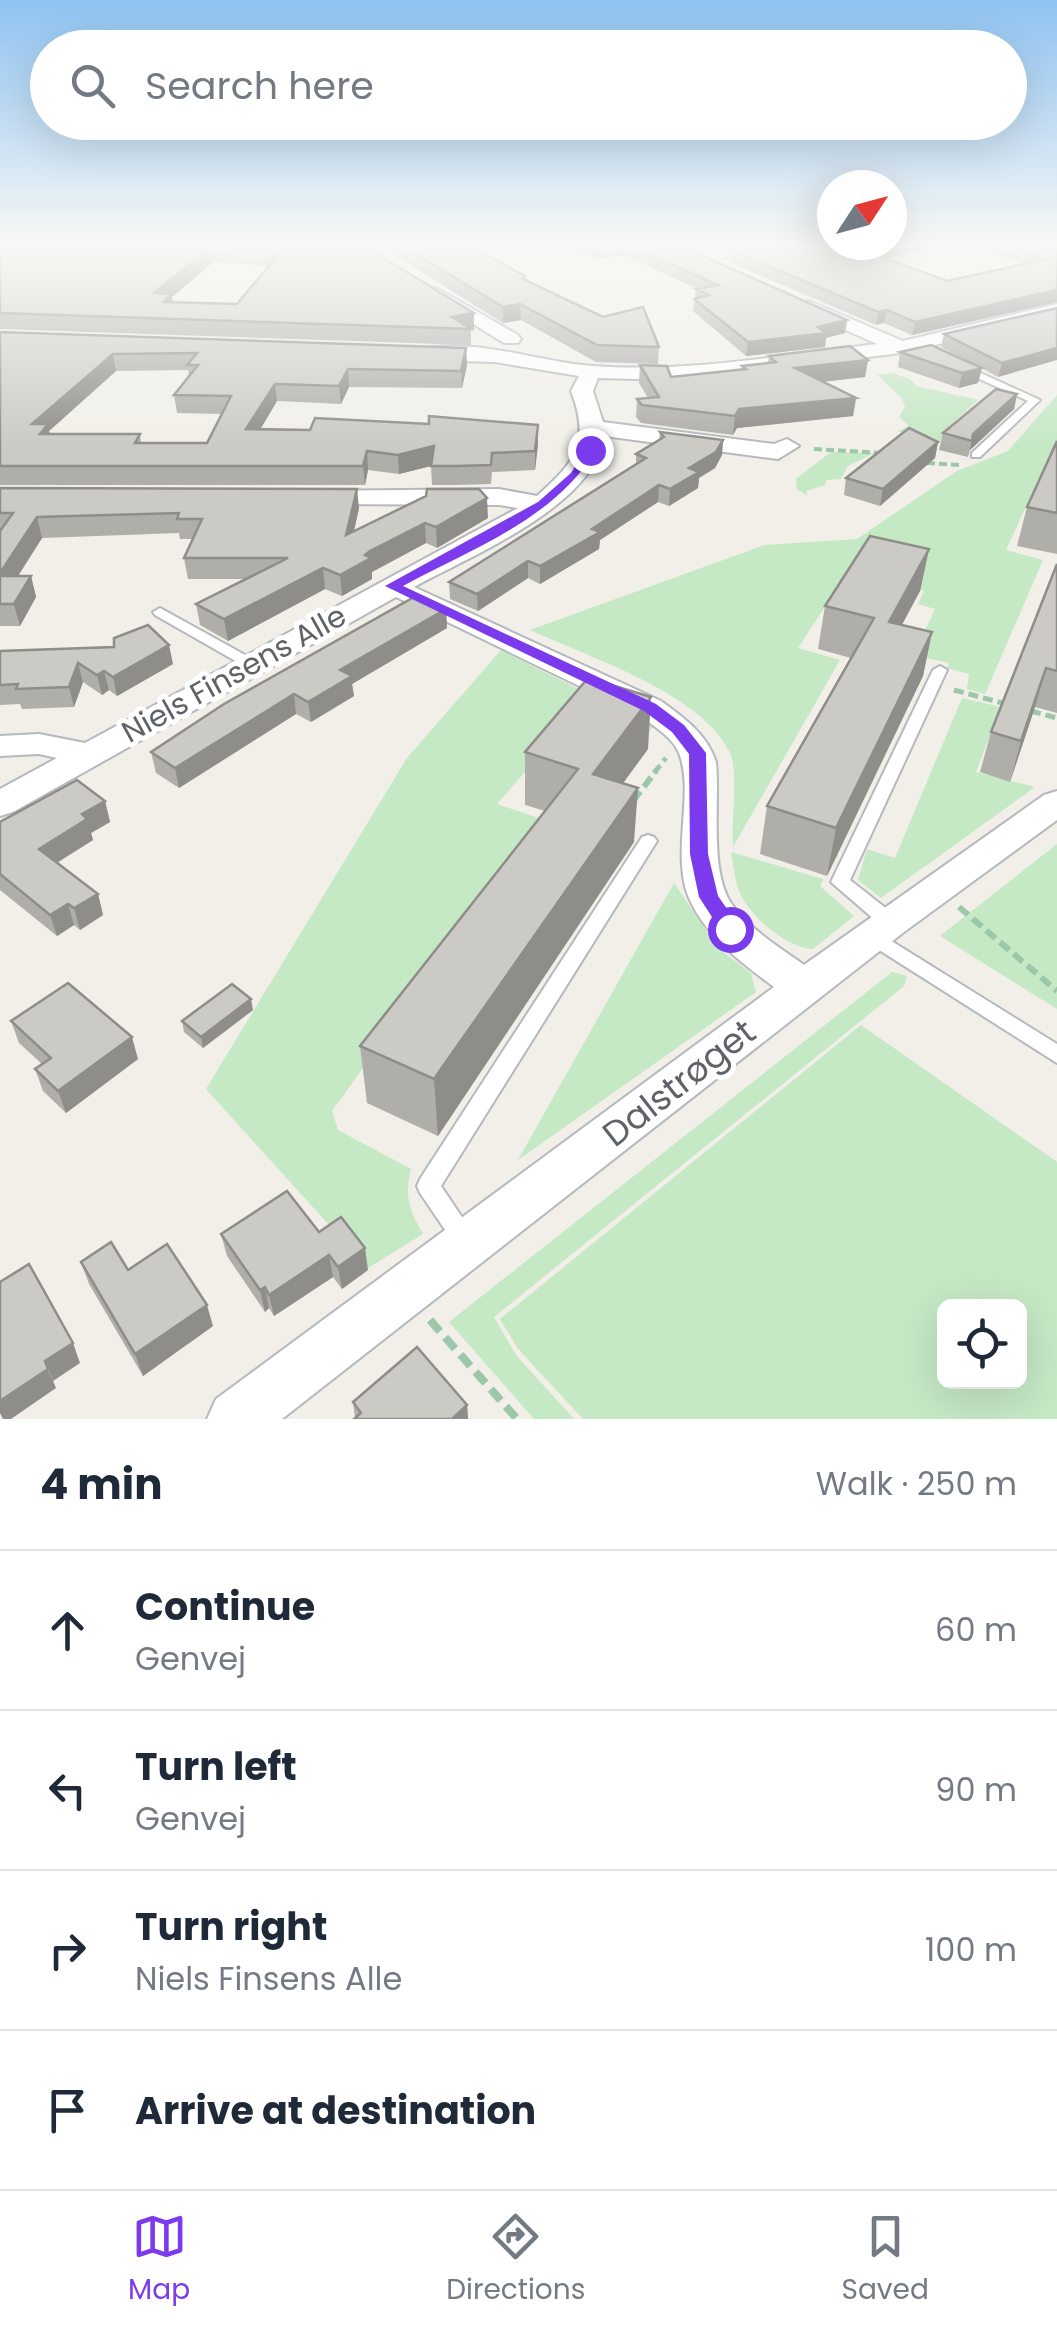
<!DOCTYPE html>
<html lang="en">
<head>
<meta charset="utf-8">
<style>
  body { margin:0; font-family:Poppins,sans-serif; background:#f6f6f7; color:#1f2937 }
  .controls { position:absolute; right:30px; bottom:30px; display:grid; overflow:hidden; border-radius:15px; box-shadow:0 10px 40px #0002 }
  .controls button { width:90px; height:90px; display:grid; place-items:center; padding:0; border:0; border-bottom:2px solid #e0e1e3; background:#fff; color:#1f2937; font:50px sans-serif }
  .compass { position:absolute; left:817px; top:170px; width:90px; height:90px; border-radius:50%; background:#fff; box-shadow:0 10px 40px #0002; rotate:54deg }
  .stop { position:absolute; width:30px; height:30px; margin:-22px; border:8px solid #7c3aed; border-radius:50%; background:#fff }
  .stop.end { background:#7c3aed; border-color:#fff; box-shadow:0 2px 10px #0008 }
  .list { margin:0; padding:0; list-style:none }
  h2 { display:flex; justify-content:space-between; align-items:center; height:130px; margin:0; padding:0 40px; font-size:42px }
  h2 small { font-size:32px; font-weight:400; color:#747a83 }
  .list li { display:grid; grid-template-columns:65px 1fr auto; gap:30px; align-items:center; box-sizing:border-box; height:160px; padding:0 40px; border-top:2px solid #e0e1e3 }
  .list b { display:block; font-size:38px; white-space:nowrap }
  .list p { margin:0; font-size:32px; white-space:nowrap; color:#747a83 }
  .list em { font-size:32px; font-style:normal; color:#747a83 }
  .icon { flex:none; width:55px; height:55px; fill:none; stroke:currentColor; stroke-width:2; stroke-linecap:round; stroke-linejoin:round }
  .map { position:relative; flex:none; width:1057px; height:1419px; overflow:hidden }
  .search { position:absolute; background:#fff; box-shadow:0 10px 40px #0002; left:30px; right:30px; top:30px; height:110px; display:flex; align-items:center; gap:25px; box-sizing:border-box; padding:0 35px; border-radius:55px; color:#747a83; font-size:38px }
  .sheet { height:770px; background:#fff }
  nav { display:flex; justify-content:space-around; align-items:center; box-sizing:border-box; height:140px; border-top:2px solid #e0e1e3; background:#fff; font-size:28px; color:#747a83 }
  nav a { display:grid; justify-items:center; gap:5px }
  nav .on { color:#7c3aed }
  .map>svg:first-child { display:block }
  .green { fill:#c5e8c5; fill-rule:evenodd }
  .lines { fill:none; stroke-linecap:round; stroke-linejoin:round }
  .lane-casing { stroke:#b5b8bc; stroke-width:4 }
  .street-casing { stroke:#b5b8bc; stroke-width:4 }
  .path-far3 { stroke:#9cc7a9; stroke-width:4; stroke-dasharray:8 4; stroke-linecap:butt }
  .path-far2 { stroke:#9cc7a9; stroke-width:5; stroke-dasharray:10 5; stroke-linecap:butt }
  .path-far1 { stroke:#9cc7a9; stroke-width:6; stroke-dasharray:12 6; stroke-linecap:butt }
  .path { stroke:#9cc7a9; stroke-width:8; stroke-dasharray:15 8; stroke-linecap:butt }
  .lane { fill:#fff; fill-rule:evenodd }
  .street { fill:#fff; fill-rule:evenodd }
  .wall { fill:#afaea9; fill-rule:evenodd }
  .shaded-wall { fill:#8f8d8a }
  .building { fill:#cccac5; stroke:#8f8d8a; stroke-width:2.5; fill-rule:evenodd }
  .route { fill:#7c3aed }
  .labels { text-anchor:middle; stroke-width:10; stroke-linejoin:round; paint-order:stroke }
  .street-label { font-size:30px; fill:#5f6368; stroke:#fff }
  .near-street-label { font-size:35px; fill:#5f6368; stroke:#fff }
</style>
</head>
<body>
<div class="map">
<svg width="1057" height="1419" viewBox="0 0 1057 1419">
  <rect width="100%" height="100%" fill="#f1efe8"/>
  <!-- green -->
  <g class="green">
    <polygon points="892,373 910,379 916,386 978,400 949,426 953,428 936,445 898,431 909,426 899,417 905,407 902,398 877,375"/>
    <path d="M1057 395V479L1040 476 1006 550 1043 560 985 694 967 689 969 674 947 668 949 663 927 658 922 653V637L935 609 918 604 924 591 847 573 798 648 840 660 733 847C731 823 738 774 731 755 705 694 588 657 530 630L765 545 857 539 957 471 1008 451Z"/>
    <polygon points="831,452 875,453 848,466 841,479 826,480 825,485 806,491 808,496 797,489 796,479"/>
    <path d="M501 650 653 727 639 743 568 723 497 804 542 819 332 1111 338 1130 411 1169C404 1195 409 1210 423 1234L368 1268 206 1089 407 758Z"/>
    <polygon points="962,698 1001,707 976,772 1035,787 881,898 858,880 867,849 895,858"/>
    <polygon points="1057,844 1057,1009 940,936"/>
    <path d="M731 852 823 879 820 886 854 916 813 949C785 948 744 912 737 885 734 874 733 863 731 852Z"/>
    <polygon points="674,883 718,948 751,973 756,992 518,1160"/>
    <polygon points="892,972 907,976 904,986 494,1317 516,1355 574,1419 534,1419 449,1322"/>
    <path d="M861 1025 1057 1162V1419H583L518 1349 500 1319ZM944 1306H1020V1382H944Z"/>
  </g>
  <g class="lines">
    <!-- lane casing -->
    <g class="lane-casing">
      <g id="lane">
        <polygon points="381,248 394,248 370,256 366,254"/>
        <polygon points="965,366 1040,400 980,457 972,457 972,453 1028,401 962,371 962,367"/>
        <polygon points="160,608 256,661 258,664 251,668 246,667 155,615 153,612"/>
        <polygon points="940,666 947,670 850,880 897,917 899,922 897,927 890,929 883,927 831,882 933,670"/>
        <polygon points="648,835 654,837 657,841 441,1186 476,1238 472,1246 464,1249 456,1246 420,1193 417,1186 420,1179 642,837"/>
        <polygon points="872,929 1057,1044 1057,1063 865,941 863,936 865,931"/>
      </g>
    </g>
    <!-- street casing -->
    <g class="street-casing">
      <g id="street">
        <polygon points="730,248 765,248 700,264 692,259"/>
        <polygon points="436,288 518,335 521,339 518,343 504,343 430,297 430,289"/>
        <path d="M809 301 903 341 1057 304V316L901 353 677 380 598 378 593 391 603 422 774 444 787 439 799 446 778 459 604 436C595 506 470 556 414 587L661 701C684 718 707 734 716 762 720 801 709 870 731 903 749 929 779 947 804 965L1044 795 1057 791V820L904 932 282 1419H207L216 1399 774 987C741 962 706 937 689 898 670 853 696 790 678 751 671 736 652 725 639 715L396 597 13 812 0 816V789L57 758 39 754 0 756V736L39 734 85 743 518 508 499 505 317 504 304 496 308 491 499 489 537 496C575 462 591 443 571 391L579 376 495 362 424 360 417 358V350C474 336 536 362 593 366 688 373 783 355 877 344L803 311V303Z"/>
      </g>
    </g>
    <!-- path-far3 -->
    <g class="path-far3">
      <polyline points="814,449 883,453"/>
      <polyline points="927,463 961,465"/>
    </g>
    <!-- path-far2 -->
    <g class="path-far2">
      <polyline points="954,690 1006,704"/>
      <polyline points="1031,711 1057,718"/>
      <polyline points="654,773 666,758"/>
    </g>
    <!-- path-far1 -->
    <g class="path-far1">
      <polyline points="633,801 656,771"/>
      <polyline points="959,907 1057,991"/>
    </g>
    <!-- path -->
    <polyline class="path" points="430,1320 517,1419"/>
    <!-- lane -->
    <use href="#lane" class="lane"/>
    <!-- street -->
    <use href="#street" class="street"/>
  </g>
  <!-- wall -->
  <g class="wall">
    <path d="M0 248H362L474 329 471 330V345L0 329ZM213 262 269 266 237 304 173 302 172 297Z"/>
    <polygon points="391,248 473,248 525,280 659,347 658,364 596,362 521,320 503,323 391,253"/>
    <polygon points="572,248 685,248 847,320 845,333 826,338 825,347 746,356 693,311 696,289 698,289 623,255 594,259"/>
    <polygon points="978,248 1057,248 1057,302 912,335 884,323 876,325 729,262 730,250 885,258 947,281 1024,264"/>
    <polygon points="1057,308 998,377 982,368 978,383 959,388 898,367 900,352 972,363 941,347 944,334"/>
    <path d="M0 332 466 348 467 365 462 388 349 387 341 404 277 401 260 430 538 444 535 470 492 472 491 484 458 485H432L431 466 399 474 368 470 365 485H0ZM188 370 189 377 174 395 177 413 222 414 207 443H141L140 434H50L49 431 116 371Z"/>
    <polygon points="769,356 868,360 865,377 823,382 856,398 853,416 737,428 733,435 641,423 636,417 637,399 648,398 639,383 640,365 671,377 742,369 742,366 768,363"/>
    <polygon points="1017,394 1014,409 970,450 968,457 939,450 943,433"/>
    <polygon points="660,432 723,440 722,455 715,468 699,478 698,488 669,506 658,502 600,540 599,549 540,584 528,578 478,611 450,599 449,582 636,464 636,454 659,440"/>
    <polygon points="1057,441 1057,554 1017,546 1027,507"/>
    <polygon points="938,442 935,458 880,506 844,495 846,478"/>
    <polygon points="0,488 359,508 354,532 426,496 488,518 437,548 426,543 372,572 372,579 342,596 325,589 228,641 200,625 196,604 246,579 188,579 184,558 193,539 180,539 179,533 42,538 18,576 31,576 36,597 20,626 0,626"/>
    <polygon points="929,549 920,591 902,625 932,632 923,676 827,876 760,854 767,806 851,658 818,649 825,606"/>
    <polygon points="1057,564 1057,713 1035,707 1010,782 980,772 991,732"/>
    <polygon points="446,609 447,628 352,684 354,696 311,722 296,714 179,788 156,773 151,752"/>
    <polygon points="0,651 173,664 117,696 109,690 102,695 83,682 74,707 22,709 20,704 0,705"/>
    <polygon points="648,749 623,783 634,842 438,1136 367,1103 360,1046 545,811 525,805 525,752"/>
    <polygon points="105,801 110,822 91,833 93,840 57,863 98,894 103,915 80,930 74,925 57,936 0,890 0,822"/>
    <polygon points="253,1010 203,1048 184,1032 182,1021"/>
    <polygon points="11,1021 138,1059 66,1113 43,1091 35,1069 42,1064 19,1043"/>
    <polygon points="319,1232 368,1270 342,1289 333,1277 274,1316 269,1308 265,1312 227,1256 221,1234"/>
    <polygon points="81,1262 128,1270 213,1326 143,1376 89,1284"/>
    <polygon points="353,1402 467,1405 468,1419 354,1419 355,1418"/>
  </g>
  <!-- shaded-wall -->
  <g class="shaded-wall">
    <polygon points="211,248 213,262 172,297 174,309 154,293"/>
    <polygon points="595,248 623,248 623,255 594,259"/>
    <polygon points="878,248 931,248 864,263 866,251"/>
    <polygon points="1057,290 1057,302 912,335 915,322"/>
    <polygon points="520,304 521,320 503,323 503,307"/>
    <polygon points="887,310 884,323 876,325 878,312"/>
    <polygon points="474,313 474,329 471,330 452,317"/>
    <polygon points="847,320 845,333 826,338 825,347 746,356 748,342"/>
    <polygon points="466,348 467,365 462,388 461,371"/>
    <polygon points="1057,348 1057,360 998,377 1002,363"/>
    <polygon points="113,354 116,371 49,431 52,442 44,452 32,424"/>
    <polygon points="868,360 865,377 792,385 795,368"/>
    <polygon points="982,368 978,383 959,388 962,373"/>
    <polygon points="348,369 349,387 341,404 339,386"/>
    <polygon points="275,384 277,401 249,448 246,429"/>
    <polygon points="1017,394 1014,409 970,450 973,434"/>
    <polygon points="856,398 853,416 737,428 733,435 735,416 739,409"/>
    <polygon points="538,425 538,444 535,470 535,451"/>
    <polygon points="723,440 722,455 715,468 699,478 698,488 669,506 670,489 689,468"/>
    <polygon points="938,442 935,458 880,506 883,489"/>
    <polygon points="434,446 435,465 399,474 398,455"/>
    <polygon points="367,451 368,470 365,485 363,466"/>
    <polygon points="659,485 658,502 600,540 599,549 540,584 540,566 592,529"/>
    <polygon points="357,489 359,508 348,556 346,535"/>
    <polygon points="487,498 488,518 437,548 436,527"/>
    <polygon points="37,517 42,538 4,598 0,584 0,573"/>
    <polygon points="425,523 426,543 372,572 372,579 342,596 340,575 370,551"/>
    <polygon points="929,549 920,591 880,665 889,622"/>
    <polygon points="528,561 528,578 478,611 477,594"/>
    <polygon points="323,568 325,589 228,641 224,619"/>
    <polygon points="31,576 36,597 20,626 14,604"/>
    <polygon points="446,609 447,628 352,684 354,696 311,722 308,702 340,670"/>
    <polygon points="932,632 923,676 827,876 836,828"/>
    <polygon points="169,645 173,664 117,696 113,677"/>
    <polygon points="78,663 83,682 74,707 69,687"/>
    <polygon points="1046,668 1035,707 1010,782 1021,741"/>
    <polygon points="104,671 109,690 102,695 97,675"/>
    <polygon points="294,694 296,714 179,788 175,768"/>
    <polygon points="651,697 648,749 591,827 593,774"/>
    <polygon points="638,788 634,842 438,1136 434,1079"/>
    <polygon points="105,801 110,822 91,833 93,840 45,870 39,849 82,814"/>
    <polygon points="98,894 103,915 80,930 74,908"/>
    <polygon points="68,904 74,925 57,936 50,915"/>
    <polygon points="251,999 253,1010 203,1048 201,1037"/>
    <polygon points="132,1037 138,1059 66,1113 58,1091"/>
    <polygon points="365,1248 368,1270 342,1289 338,1267"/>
    <polygon points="329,1255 333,1277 274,1316 269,1295"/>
    <polygon points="265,1287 269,1308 265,1312 260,1290"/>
    <polygon points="207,1305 213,1326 143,1376 135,1354"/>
    <polygon points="73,1343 80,1363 53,1381 45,1361"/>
    <polygon points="48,1369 56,1388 11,1419 3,1419 0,1413 0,1401"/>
    <polygon points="467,1405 468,1419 452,1419"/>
  </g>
  <!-- building -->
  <g class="building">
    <polygon points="0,248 210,248 154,293 171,294 164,302 237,304 278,255 272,254 275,251 222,248 369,249 474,313 452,317 471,329 0,313"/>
    <polygon points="406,248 473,248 525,276 523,279 603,317 643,307 659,347 597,345 520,304 503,307"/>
    <polygon points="634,248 685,248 847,320 818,327 826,333 748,342 694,299 709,295 696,289 718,285"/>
    <polygon points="736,248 878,248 866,251 947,281 1047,259 1015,248 1057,248 1057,290 915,322 887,310 878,312 730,250"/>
    <polygon points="1057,308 1057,348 1002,363 944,334"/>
    <path d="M0 332 466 348 461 371 348 369 339 386 275 384 246 429 310 430 315 418 429 424V416L538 425 535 451 492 453 491 465 457 466H431L434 446 398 455 367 451 363 466H0ZM197 353 187 365H198L174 395 231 396 207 443H135L140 434H40L48 424H32L113 354Z"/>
    <polygon points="931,345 982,368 962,373 900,352"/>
    <polygon points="850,346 868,360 795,368 856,398 739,409 735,416 642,405 637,399 659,397 640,365 667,366 671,377 746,369 742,366 776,362 769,356"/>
    <polygon points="996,389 1017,394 973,434 972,441 943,433"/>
    <polygon points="909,428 938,442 883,489 846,478"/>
    <polygon points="660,432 723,440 716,452 689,468 699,472 670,489 659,485 592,529 600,532 540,566 528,561 477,594 449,582 646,458 636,454 664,437"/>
    <polygon points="1057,441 1057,513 1027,507"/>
    <polygon points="0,488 357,489 346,535 426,496 427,489 479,489 487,498 436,527 425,523 370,551 365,555 371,558 340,575 323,568 224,619 196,604 288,558 184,558 202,519 177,519 179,513 37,517 0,573 0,531 13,513 0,513"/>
    <polygon points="870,536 929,549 889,622 932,632 836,828 767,806 874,618 825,606"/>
    <polygon points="1057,564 1057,671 1046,668 1021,741 991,732"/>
    <polygon points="0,576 31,576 14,604 0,604"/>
    <polygon points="416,596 446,609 340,670 352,676 308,702 294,694 175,768 151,752 224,704"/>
    <polygon points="148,625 169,645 113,677 104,671 97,675 78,663 69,687 16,689 18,684 0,685 0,651 114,647 114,638"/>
    <polygon points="588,678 651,697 593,774 638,788 434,1079 360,1046 578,769 525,752"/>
    <polygon points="77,780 105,801 82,814 87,819 39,849 98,894 74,908 68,904 50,915 0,874 0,822"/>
    <polygon points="68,983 132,1037 58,1091 35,1069 51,1058 11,1021"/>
    <polygon points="232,984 251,999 201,1037 182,1021"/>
    <polygon points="287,1191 319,1232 341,1217 365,1248 338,1267 329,1255 269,1295 265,1287 260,1290 221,1234"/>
    <polygon points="111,1242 128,1270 167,1244 207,1305 135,1354 81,1262"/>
    <polygon points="29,1264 73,1343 45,1361 48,1369 0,1401 0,1282"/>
    <polygon points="417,1347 467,1405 452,1419 354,1419 361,1413 353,1402"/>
  </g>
  <!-- sky -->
  <linearGradient id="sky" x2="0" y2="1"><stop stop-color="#8fc3f1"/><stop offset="0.55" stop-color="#f9f8f5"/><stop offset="1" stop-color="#f9f8f5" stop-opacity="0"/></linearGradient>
  <rect width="1057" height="447" fill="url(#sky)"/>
  <!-- route -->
  <path class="route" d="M586 448 596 450C555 519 471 549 403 586L656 704 684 725 706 753 708 854 718 896 741 929 738 934H723L699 897 690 854 689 754 672 732 644 711 385 586 538 502 571 473Z"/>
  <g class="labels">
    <!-- street labels -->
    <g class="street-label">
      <text transform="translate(234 674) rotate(-29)" y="10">Niels Finsens Alle</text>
    </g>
    <!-- near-street labels -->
    <g class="near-street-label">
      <text transform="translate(679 1083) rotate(-38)" y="12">Dalstrøget</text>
    </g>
  </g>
</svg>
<div class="controls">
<button><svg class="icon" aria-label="locate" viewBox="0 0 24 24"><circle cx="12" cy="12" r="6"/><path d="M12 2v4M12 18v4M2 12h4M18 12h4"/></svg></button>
</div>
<svg class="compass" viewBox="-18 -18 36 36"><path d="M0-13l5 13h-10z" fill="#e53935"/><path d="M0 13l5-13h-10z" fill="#747a83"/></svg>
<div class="stop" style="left:730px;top:929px"></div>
<div class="stop end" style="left:590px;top:450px"></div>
<div class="search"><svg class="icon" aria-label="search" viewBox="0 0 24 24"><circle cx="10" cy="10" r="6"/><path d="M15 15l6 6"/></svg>Search here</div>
</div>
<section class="sheet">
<h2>4 min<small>Walk · 250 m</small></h2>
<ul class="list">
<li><svg class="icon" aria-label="ahead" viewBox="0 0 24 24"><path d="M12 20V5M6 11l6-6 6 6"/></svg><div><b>Continue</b><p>Genvej</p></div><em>60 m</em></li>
<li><svg class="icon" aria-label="left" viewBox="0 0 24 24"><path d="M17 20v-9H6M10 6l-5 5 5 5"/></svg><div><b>Turn left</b><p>Genvej</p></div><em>90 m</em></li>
<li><svg class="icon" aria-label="right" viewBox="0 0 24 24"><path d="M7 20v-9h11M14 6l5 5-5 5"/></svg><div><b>Turn right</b><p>Niels Finsens Alle</p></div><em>100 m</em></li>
<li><svg class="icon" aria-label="arrive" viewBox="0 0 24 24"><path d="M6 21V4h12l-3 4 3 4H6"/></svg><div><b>Arrive at destination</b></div></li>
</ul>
</section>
<nav>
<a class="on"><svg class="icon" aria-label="map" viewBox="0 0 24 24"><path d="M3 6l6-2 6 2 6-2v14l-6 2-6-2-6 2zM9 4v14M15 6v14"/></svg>Map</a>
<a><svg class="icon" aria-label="directions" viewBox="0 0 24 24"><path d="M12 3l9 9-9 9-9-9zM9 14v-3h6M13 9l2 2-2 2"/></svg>Directions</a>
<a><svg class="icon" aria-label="saved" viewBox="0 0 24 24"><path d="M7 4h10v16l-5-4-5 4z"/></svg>Saved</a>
</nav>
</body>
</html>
